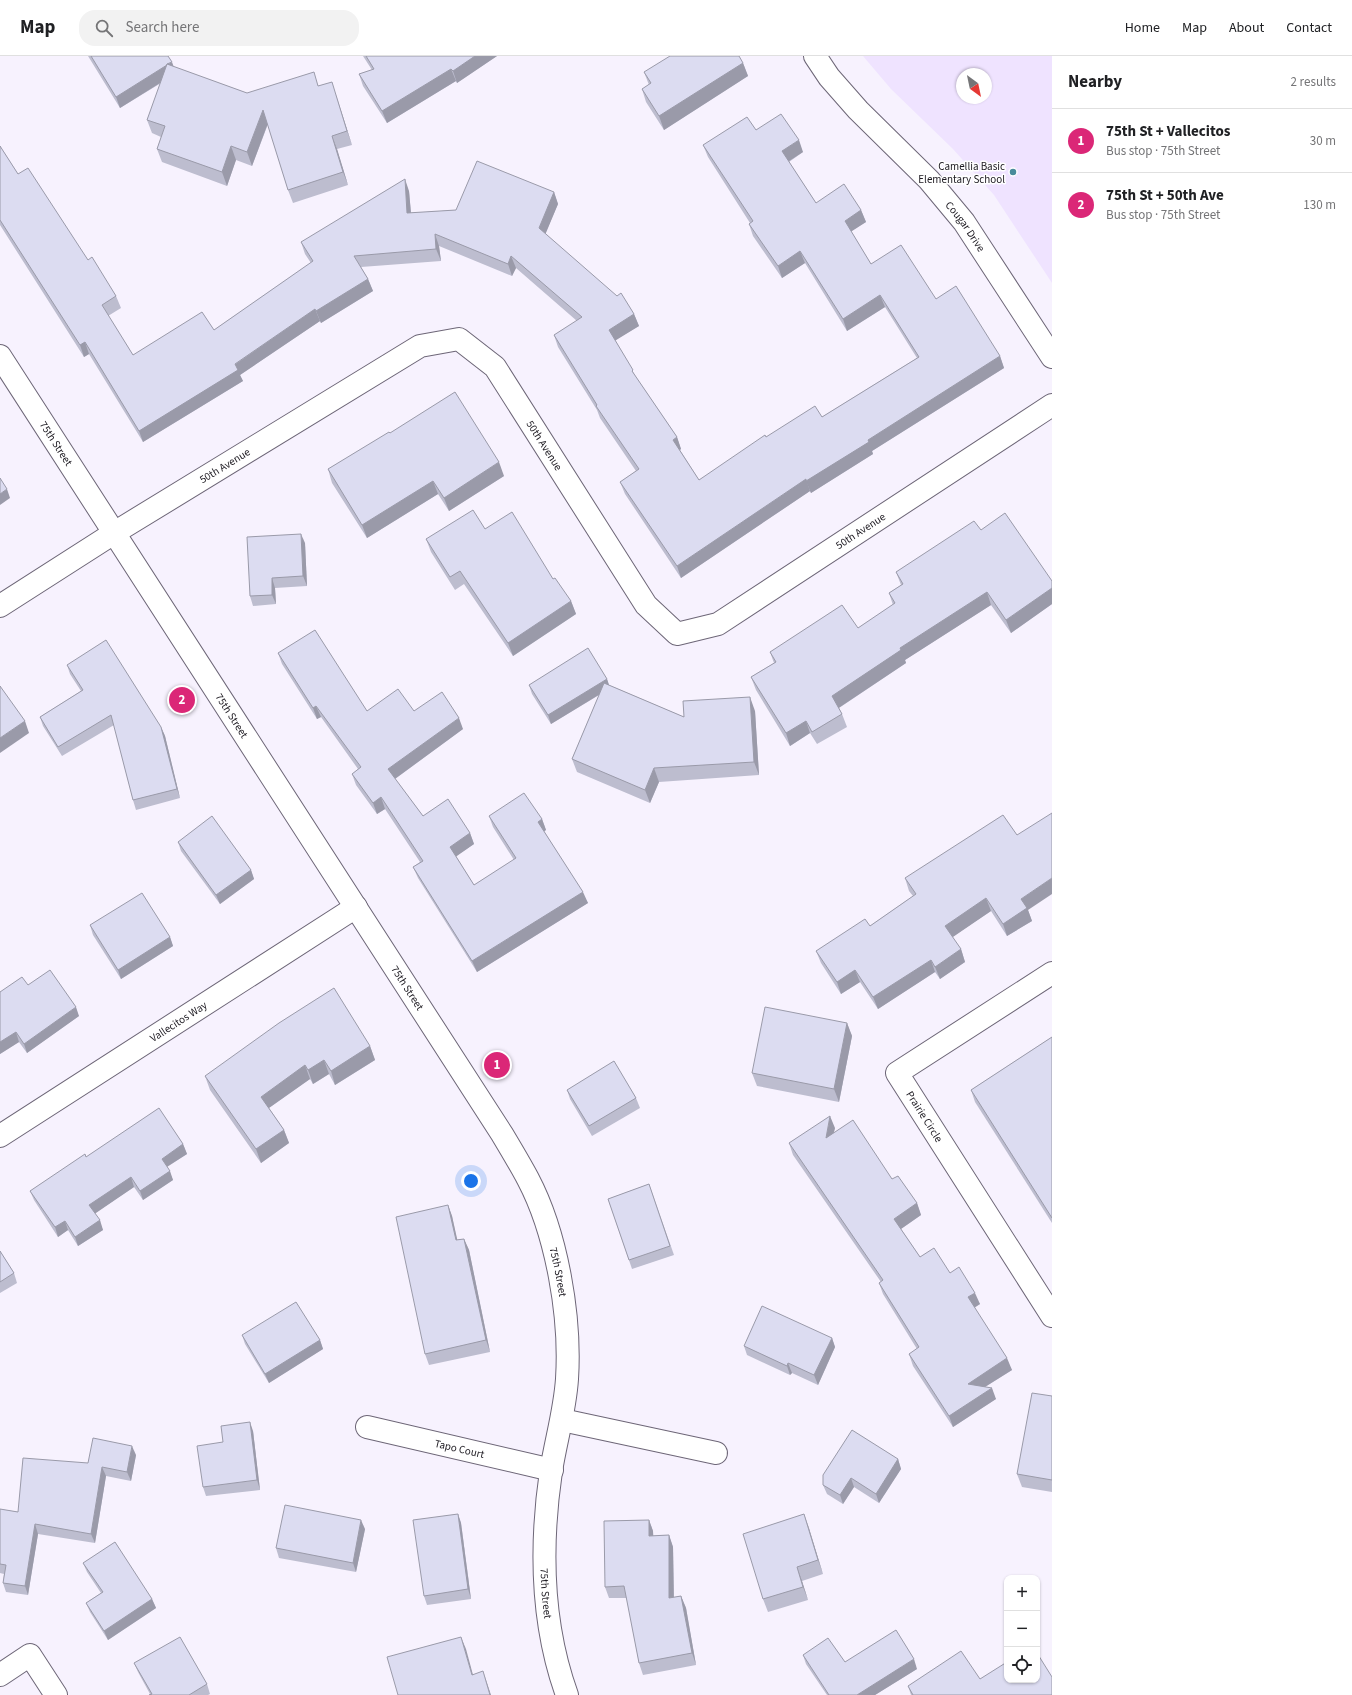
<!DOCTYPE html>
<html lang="en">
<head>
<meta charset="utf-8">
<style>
  body { margin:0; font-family:"Source Sans 3",sans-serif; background:#f2f2f2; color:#202124 }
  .controls { position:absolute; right:12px; bottom:12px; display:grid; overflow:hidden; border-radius:8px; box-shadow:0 1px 3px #0004 }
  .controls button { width:36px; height:36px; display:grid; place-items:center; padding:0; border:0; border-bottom:1px solid #e0e0e0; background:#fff; color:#202124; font:20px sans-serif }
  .compass { position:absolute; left:956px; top:12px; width:36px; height:36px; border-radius:50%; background:#fff; box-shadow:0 1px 3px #0004; rotate:147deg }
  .you { position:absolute; left:471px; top:1125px; width:14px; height:14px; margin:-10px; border:3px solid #fff; border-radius:50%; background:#1a73e8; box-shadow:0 0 0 6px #1a73e833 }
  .badge { display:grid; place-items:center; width:26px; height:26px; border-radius:50%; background:#db2777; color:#fff; font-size:13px; font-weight:700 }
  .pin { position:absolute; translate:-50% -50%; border:2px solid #fff; box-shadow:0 1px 4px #0006 }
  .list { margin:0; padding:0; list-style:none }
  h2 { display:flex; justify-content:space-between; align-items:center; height:52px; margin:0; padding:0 16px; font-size:17px }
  h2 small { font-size:13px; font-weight:400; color:#757577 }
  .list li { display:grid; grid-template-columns:26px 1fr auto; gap:12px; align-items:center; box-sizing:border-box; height:64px; padding:0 16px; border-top:1px solid #e0e0e0 }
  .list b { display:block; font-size:15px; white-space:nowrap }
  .list p { margin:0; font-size:13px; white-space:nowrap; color:#757577 }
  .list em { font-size:13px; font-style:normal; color:#757577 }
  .icon { flex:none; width:22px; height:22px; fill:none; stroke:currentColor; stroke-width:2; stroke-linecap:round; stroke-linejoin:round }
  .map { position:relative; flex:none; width:1052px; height:1639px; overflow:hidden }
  header { display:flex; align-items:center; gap:24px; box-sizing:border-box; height:56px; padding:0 20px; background:#fff; border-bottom:1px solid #e0e0e0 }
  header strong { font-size:19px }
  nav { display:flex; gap:22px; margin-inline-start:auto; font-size:14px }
  .search { width:280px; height:36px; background:#f2f2f2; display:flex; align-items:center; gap:10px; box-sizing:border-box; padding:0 14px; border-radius:16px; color:#757577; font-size:15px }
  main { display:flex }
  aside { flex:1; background:#fff }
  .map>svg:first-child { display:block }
  .built { fill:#efe3ff; fill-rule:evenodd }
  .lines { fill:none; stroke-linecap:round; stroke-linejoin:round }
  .minor-casing { stroke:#6d6677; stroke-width:24 }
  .minor { stroke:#fff; stroke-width:22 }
  .wall { fill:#bdbdcf }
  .shaded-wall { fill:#9a9aa9 }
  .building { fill:#dcdcf1; stroke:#9a9aa9 }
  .poi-dot { fill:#488b9b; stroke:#fff; stroke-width:1.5 }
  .labels { text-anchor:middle; stroke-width:3; stroke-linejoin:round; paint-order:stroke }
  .poi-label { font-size:11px; fill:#1c1920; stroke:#fff; text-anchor:end }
  .street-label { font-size:11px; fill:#1c1920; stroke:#fff }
</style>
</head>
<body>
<header>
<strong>Map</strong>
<div class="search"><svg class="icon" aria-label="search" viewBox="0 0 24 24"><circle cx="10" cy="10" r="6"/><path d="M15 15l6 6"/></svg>Search here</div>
<nav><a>Home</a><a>Map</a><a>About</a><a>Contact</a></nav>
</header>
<main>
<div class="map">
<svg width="1052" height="1639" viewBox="0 0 1052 1639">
  <rect width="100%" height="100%" fill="#f7f2fe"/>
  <!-- built -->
  <path class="built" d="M863 0H1052V227L994 139 953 93 891 33ZM962 18H986V42H962Z"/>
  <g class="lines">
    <!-- minor casing -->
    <g class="minor-casing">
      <g id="minor">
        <path id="s1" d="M815 0 829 21 858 54 929 124 964 166 1052 301"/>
        <path id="s2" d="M0 300 502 1078C511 1093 520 1108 528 1123 557 1178 571 1261 567 1323 565 1354 556 1384 551 1415 540 1490 541 1567 567 1639"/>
        <path id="s3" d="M0 550 114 477 420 290 459 283 495 311 646 549 677 578 718 568 1052 349"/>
        <path id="s4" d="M1052 917 897 1017 1052 1260"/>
        <path id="s5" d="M0 1080 356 851"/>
        <polyline points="562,1364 716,1397"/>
        <path id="s6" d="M367 1371 552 1414"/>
        <polyline points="0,1619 30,1599 56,1639"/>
      </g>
    </g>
    <!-- minor -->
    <use href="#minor" class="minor"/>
  </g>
  <!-- wall -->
  <g class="wall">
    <polygon points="88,0 168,0 173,11 247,37 319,30 336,39 352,89 337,93 348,129 293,147 288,134 268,68 252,110 236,104 227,130 162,106 157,93 161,81 152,77 147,64 161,27 120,52"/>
    <polygon points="363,0 497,0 457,27 456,25 387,67 363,30 359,18 372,14"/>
    <polygon points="743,7 748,20 664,74 646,46 642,33 649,29 644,16"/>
    <polygon points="756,74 803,96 789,106 816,147 861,154 866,166 851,175 871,208 936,243 1000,300 1004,312 872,395 873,398 811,437 810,435 681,522 625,438 620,426 636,415 600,362 597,354 558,291 554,279 577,265 516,212 512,220 439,190 441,205 361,211 368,223 373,235 321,267 320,265 240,319 243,325 143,386 89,298 84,301 0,169 0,90 18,118 88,204 116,240 121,252 108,260 133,299 214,274 311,207 305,198 301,186 409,135 411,157 456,154 554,136 558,148 545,178 634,258 639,270 615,284 636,321 677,381 681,393 680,394 699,424 766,381 822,361 917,302 885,251 847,275 805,207 782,222 753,180 749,168 750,167 708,101 703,89"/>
    <polygon points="390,377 504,420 449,455 438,438 367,482 332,427 328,413"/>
    <polygon points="485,473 553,523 571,545 576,558 513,600 464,528 455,534 431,496 426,483"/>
    <polygon points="981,474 1052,525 1052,548 1011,577 991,549 905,604 906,607 839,652 842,658 847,671 817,688 810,677 790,690 756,634 751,621 774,607 770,596 858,572 893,549 889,537 901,529 896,516"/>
    <polygon points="305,487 307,530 275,532 276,548 253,550 250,540"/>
    <polygon points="278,597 367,655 414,655 463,673 395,723 423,760 470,777 474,788 456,800 474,829 514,804 493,771 489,760 542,763 546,774 544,775 588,847 477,916 418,822 413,811 420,806 385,753 377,758 356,729 352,718 358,713 321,661 317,663 282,608"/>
    <polygon points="67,609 161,671 165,680 180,742 136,754 133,744 114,669 62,700 43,670 40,661 81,635 70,618"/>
    <polygon points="607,623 609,629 684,661 755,655 759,719 659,726 650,747 577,716 572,703 599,639 551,668 532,638 529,629"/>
    <polygon points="178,786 251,814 254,823 220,848 181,795"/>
    <polygon points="905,822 1028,854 1032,865 1007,880 991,855 952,881 961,893 965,906 940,923 935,916 878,953 860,926 841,938 821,907 816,895 870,870 913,840 909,835"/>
    <polygon points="90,869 170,881 173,890 121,923 93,879"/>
    <polygon points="28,929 79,960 27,997 19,986 0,998 0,936"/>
    <polygon points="847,967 852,980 839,1046 757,1030 752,1017"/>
    <polygon points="1052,981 1052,1167 975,1046 971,1034"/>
    <polygon points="370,990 375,1004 335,1029 329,1018 313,1028 310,1023 269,1052 284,1074 289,1087 261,1107 210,1034 205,1020"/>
    <polygon points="567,1034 636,1042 640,1052 592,1080 570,1043"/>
    <polygon points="835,1072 833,1077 892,1123 917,1147 921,1159 901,1173 920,1201 950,1217 980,1248 974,1252 1012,1314 985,1331 996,1343 953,1371 913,1310 909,1298 917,1293 883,1238 879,1227 881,1226 793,1099 789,1087"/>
    <polygon points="183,1088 187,1098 167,1111 173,1124 143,1144 134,1131 95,1157 103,1174 78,1190 68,1174 58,1181 34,1144 30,1135 86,1101"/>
    <polygon points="649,1128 674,1199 632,1213 608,1143"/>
    <polygon points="448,1149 452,1160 457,1184 464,1183 469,1194 490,1296 429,1309 425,1298"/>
    <polygon points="0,1195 14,1217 17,1227 0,1237"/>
    <polygon points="242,1279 320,1284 323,1293 269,1327 245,1288"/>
    <polygon points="832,1282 835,1291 818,1329 792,1317 790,1319 747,1299 744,1290"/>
    <polygon points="1052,1340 1052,1436 1022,1431 1017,1418"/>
    <polygon points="253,1375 260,1434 206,1440 203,1431 223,1386"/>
    <polygon points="136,1399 131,1425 106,1420 95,1487 38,1478 28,1539 6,1536 3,1527 4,1518 0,1517 0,1453 18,1456 88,1407"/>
    <polygon points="898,1403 901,1413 879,1447 854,1431 843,1448 827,1438 823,1429"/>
    <polygon points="458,1458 461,1467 471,1543 427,1549 424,1540"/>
    <polygon points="804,1458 823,1518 802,1525 808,1544 768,1556 763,1543"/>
    <polygon points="649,1464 653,1475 653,1480 669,1479 673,1491 674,1542 681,1540 686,1552 696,1609 643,1619 639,1607 627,1542 609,1542 605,1531"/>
    <polygon points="365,1473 356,1516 279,1502 276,1492"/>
    <polygon points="83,1507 152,1543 156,1552 108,1584 90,1556 86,1547 101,1537 87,1516"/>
    <polygon points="803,1599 845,1606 917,1613 875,1639 827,1639 806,1608"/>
    <polygon points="134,1607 207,1628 210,1638 208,1639 149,1639 150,1638 138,1616"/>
    <polygon points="980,1623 1052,1639 911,1639 908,1630"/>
  </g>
  <!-- shaded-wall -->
  <g class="shaded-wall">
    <polygon points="475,0 497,0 457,27 453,15"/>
    <polygon points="172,6 176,17 120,52 116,41"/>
    <polygon points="743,7 748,20 664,74 659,60"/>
    <polygon points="451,13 456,25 387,67 382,55"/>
    <polygon points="332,26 336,39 352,89 347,75"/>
    <polygon points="263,54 268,67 252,110 247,96"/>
    <polygon points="332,80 337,93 348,129 343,116"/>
    <polygon points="799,84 803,96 786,107 782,95"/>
    <polygon points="231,90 236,104 227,130 222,116"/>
    <polygon points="405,123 409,135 412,169 407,157"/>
    <polygon points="554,136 558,148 543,184 539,172"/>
    <polygon points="861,154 866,166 849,177 845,165"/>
    <polygon points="435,178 439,190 441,205 436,193"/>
    <polygon points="800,195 805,207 782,222 778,210"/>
    <polygon points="511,200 516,212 512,220 508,208"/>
    <polygon points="368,223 373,235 321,267 316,255"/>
    <polygon points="880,239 885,251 847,275 843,263"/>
    <polygon points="315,253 320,265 240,319 243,325 143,386 139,375"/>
    <polygon points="634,258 639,270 613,286 609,274"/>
    <polygon points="85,286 89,298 84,301 80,289"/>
    <polygon points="1000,300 1004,312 872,395 873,398 811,437 806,425 868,384"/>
    <polygon points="677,381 681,393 677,396 673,384"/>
    <polygon points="499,406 504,420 449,455 444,442"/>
    <polygon points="806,423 810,435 681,522 677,510"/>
    <polygon points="433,425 438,438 367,482 362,469"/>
    <polygon points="7,433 10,442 0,449 0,438"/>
    <polygon points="301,478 305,487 307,530 303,520"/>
    <polygon points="272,522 275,532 276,548 272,539"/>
    <polygon points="1052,532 1052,548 1011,577 1006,564"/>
    <polygon points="987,536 991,549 905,604 906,607 837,653 832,640 900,592"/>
    <polygon points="571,545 576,558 513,600 508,587"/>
    <polygon points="607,623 610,632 551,668 548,659"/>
    <polygon points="750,641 755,655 759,719 754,706"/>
    <polygon points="316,650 321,661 317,663 313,652"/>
    <polygon points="459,662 463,673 392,725 388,713"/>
    <polygon points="25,665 29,677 0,697 0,682"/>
    <polygon points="806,665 810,677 790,690 786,677"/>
    <polygon points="161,671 165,680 180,742 177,733"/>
    <polygon points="654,712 659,726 650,747 645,734"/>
    <polygon points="381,741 385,753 377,758 373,747"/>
    <polygon points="542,763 546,774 542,777 538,766"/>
    <polygon points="470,777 474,788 454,802 450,791"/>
    <polygon points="251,814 254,823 220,848 216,839"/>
    <polygon points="1052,822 1052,838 1028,854 1032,865 1007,880 1003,868 1021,843"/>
    <polygon points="583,836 588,847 477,916 472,905"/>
    <polygon points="986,842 991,855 950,883 945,870"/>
    <polygon points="170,881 173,890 121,923 118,914"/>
    <polygon points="961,893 965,906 940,923 935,911"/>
    <polygon points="931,904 935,916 878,953 873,941"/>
    <polygon points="855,914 860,926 841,938 837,926"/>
    <polygon points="76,951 79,960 27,997 24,988"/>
    <polygon points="847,967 852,980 839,1046 834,1033"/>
    <polygon points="16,976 19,986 0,998 0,986"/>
    <polygon points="370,990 375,1004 335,1029 331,1015"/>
    <polygon points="324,1004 329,1018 313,1028 308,1014"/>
    <polygon points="305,1009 310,1023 266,1054 261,1041"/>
    <polygon points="830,1060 835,1072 830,1094 826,1082"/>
    <polygon points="284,1074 289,1087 261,1107 256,1093"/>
    <polygon points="183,1088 187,1098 165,1112 162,1103"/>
    <polygon points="170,1115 173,1124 143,1144 140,1135"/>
    <polygon points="131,1121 134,1131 93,1159 89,1149"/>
    <polygon points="917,1147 921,1159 898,1175 894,1163"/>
    <polygon points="448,1149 452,1160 460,1196 456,1184"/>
    <polygon points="100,1164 103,1174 78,1190 75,1181"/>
    <polygon points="65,1165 68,1174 58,1181 55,1171"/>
    <polygon points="464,1183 469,1194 490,1296 486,1284"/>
    <polygon points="975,1237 980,1248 972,1253 968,1241"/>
    <polygon points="832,1282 835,1291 818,1329 814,1319"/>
    <polygon points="320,1284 323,1293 269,1327 265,1318"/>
    <polygon points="1007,1302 1012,1314 972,1339 968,1328"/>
    <polygon points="788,1307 792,1317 790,1319 787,1310"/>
    <polygon points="992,1332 996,1343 953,1371 949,1360"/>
    <polygon points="250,1366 253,1375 260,1434 257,1424"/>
    <polygon points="132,1390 136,1399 131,1425 127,1416"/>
    <polygon points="898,1403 901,1413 879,1447 876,1438"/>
    <polygon points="102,1411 106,1420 95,1487 91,1478"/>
    <polygon points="851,1422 854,1431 843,1448 840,1439"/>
    <polygon points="458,1458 461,1467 471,1543 468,1533"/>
    <polygon points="804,1458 809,1472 823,1518 818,1504"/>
    <polygon points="361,1464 365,1473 356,1516 353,1507"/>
    <polygon points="649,1464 653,1475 654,1492 649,1480"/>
    <polygon points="35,1468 38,1478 28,1539 25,1530"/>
    <polygon points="669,1479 673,1491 674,1554 669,1542"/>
    <polygon points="797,1511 802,1525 808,1544 803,1531"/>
    <polygon points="681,1540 686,1552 696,1609 692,1597"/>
    <polygon points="152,1543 156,1552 108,1584 104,1575"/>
    <polygon points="461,1581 466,1593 476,1630 472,1619"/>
    <polygon points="914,1603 917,1613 875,1639 857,1639"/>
    <polygon points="483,1615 491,1639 490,1639"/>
  </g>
  <!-- building -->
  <g class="building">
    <polygon points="91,0 168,0 172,6 167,8 167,9 116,41"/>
    <polygon points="366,0 475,0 453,15 451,13 382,55 359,18 374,13"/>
    <polygon points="670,0 739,0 743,7 659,60 642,33 651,27 644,16"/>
    <polygon points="167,8 247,37 314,16 318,30 332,26 347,75 332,80 343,116 288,134 263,54 247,96 231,90 222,116 157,93 165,70 147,64"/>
    <polygon points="781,58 799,84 782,95 816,147 844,128 861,154 845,165 871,208 901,189 936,243 956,230 1000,300 868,384 869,386 806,425 806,423 677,510 620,426 639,413 596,350 597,349 554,279 582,261 511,200 508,208 435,178 436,193 354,200 368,223 316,255 315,253 235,308 238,314 139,375 85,286 80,289 0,164 0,90 18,118 28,112 88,204 92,201 116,240 102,249 133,299 202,256 214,274 313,205 301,186 405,123 407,157 456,154 477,105 554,136 539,172 617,240 621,237 634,258 609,274 633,314 632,315 677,381 673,384 699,424 765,379 766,381 815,350 822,361 919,301 880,239 843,263 800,195 778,210 749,168 753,165 703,89 747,61 756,74"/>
    <polygon points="455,336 499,406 444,442 433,425 362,469 328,413 389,376 390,377"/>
    <polygon points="0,422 7,433 0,438"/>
    <polygon points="473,454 485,473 512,456 553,523 555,522 571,545 508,587 460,515 450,521 426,483"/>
    <polygon points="1005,457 1052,525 1052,532 1006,564 987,536 900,592 901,594 832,640 842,658 812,676 806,665 786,677 751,621 776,606 770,596 842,549 858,572 895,547 889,537 903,528 896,516 974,465 981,474"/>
    <polygon points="301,478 303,520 272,522 272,539 250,540 247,481"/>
    <polygon points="315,574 367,655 398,633 414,655 442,636 459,662 388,713 423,760 448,743 470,777 450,791 474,829 516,802 489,760 524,737 542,763 538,766 583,836 472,905 413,811 423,805 381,741 373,747 352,718 361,711 316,650 313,652 278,597"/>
    <polygon points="106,584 161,671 177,733 133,744 111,659 58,691 40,661 83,634 67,609"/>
    <polygon points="588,592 607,623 548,659 529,629"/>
    <polygon points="604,627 684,661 683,645 750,641 754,706 654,712 645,734 572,703"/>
    <polygon points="0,630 25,665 0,682"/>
    <polygon points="1052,757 1052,822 1021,843 1027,852 1003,868 986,842 945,870 961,893 935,911 931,904 873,941 855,914 837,926 816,895 865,863 870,870 916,838 905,822 1003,759 1017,779"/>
    <polygon points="212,760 251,814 216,839 178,786"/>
    <polygon points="142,837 170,881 118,914 90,869"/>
    <polygon points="50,914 76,951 24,988 16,976 0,986 0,936 22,921 28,929"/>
    <polygon points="334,932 370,990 331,1015 324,1004 308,1014 305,1009 261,1041 284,1074 256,1093 205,1020 279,967"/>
    <polygon points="765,951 847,967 834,1033 752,1017"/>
    <polygon points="1052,981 1052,1162 971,1034"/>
    <polygon points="614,1005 636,1042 589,1070 567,1034"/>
    <polygon points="159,1052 183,1088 162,1103 170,1115 140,1135 131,1121 89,1149 100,1164 75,1181 65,1165 55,1171 30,1135 85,1098 86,1101"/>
    <polygon points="830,1060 826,1082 853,1064 892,1123 898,1120 917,1147 894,1163 920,1201 934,1192 950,1217 959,1211 975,1237 968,1241 1007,1302 968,1328 992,1332 949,1360 909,1298 919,1291 879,1227 883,1224 789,1087"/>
    <polygon points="649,1128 670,1190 629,1204 608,1143"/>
    <polygon points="448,1149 456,1184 464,1183 486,1284 425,1298 396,1161"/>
    <polygon points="0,1195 14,1217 0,1226"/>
    <polygon points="296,1246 320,1284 265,1318 242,1279"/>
    <polygon points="762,1250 832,1282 814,1319 788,1307 787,1310 744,1290"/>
    <polygon points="1032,1337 1052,1340 1052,1424 1017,1418"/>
    <polygon points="250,1366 257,1424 203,1431 197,1390 223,1386 221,1370"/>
    <polygon points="852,1374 898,1403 876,1438 851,1422 840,1439 823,1429 823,1419"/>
    <polygon points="93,1382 132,1390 127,1416 102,1411 91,1478 35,1468 25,1530 3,1527 6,1509 0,1508 0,1453 18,1456 23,1402 88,1407"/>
    <polygon points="285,1449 361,1464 353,1507 276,1492"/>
    <polygon points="458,1458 468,1533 424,1540 413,1464"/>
    <polygon points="804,1458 818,1504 797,1511 803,1531 763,1543 743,1478"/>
    <polygon points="649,1464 649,1480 669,1479 669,1542 681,1540 692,1597 639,1607 624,1530 605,1531 604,1465"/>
    <polygon points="115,1486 152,1543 104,1575 86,1547 103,1536 83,1507"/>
    <polygon points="896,1574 914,1603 857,1639 829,1639 803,1599 828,1582 845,1606"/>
    <polygon points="180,1581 207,1628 189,1639 149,1639 152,1638 134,1607"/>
    <polygon points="461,1581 472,1619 483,1615 490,1639 398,1639 387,1601"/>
    <polygon points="961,1595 980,1623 1007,1606 1007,1624 1037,1624 1037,1597 1052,1621 1052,1639 913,1639 908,1630"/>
  </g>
  <!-- markers -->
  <circle class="poi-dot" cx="1013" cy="116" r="4"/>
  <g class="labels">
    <!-- poi labels -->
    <g class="poi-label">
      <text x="1005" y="114">Camellia Basic<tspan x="1005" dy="13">Elementary School</tspan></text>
    </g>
    <!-- street labels -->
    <g class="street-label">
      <text dy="4" stroke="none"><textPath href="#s1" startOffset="228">Cougar Drive</textPath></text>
      <text dy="4" stroke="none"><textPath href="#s2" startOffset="104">75th Street</textPath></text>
      <text dy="4" stroke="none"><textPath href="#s3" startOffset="672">50th Avenue</textPath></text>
      <text dy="4" stroke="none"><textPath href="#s3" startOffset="265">50th Avenue</textPath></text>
      <text dy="4" stroke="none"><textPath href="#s3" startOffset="1116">50th Avenue</textPath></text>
      <text dy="4" stroke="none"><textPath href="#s2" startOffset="428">75th Street</textPath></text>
      <text dy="4" stroke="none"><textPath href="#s2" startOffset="752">75th Street</textPath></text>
      <text dy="4" stroke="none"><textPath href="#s5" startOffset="212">Vallecitos Way</textPath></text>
      <text dy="4" stroke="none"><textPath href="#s4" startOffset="236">Prairie Circle</textPath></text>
      <text dy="4" stroke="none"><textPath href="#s2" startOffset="1076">75th Street</textPath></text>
      <text dy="4" stroke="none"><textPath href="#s6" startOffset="95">Tapo Court</textPath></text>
      <text dy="4" stroke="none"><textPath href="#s2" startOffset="1400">75th Street</textPath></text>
    </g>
  </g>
</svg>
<div class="controls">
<button>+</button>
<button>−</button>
<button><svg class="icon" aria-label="locate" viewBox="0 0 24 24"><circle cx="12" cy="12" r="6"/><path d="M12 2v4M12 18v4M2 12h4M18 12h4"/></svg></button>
</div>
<svg class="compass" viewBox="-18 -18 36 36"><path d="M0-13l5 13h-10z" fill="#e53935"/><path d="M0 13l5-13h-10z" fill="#757577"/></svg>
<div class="you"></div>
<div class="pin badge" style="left:497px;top:1009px">1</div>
<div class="pin badge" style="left:182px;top:644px">2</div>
</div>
<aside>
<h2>Nearby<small>2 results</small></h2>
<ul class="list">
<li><span class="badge">1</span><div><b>75th St + Vallecitos</b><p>Bus stop · 75th Street</p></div><em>30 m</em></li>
<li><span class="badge">2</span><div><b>75th St + 50th Ave</b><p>Bus stop · 75th Street</p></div><em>130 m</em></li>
</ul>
</aside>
</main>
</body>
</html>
